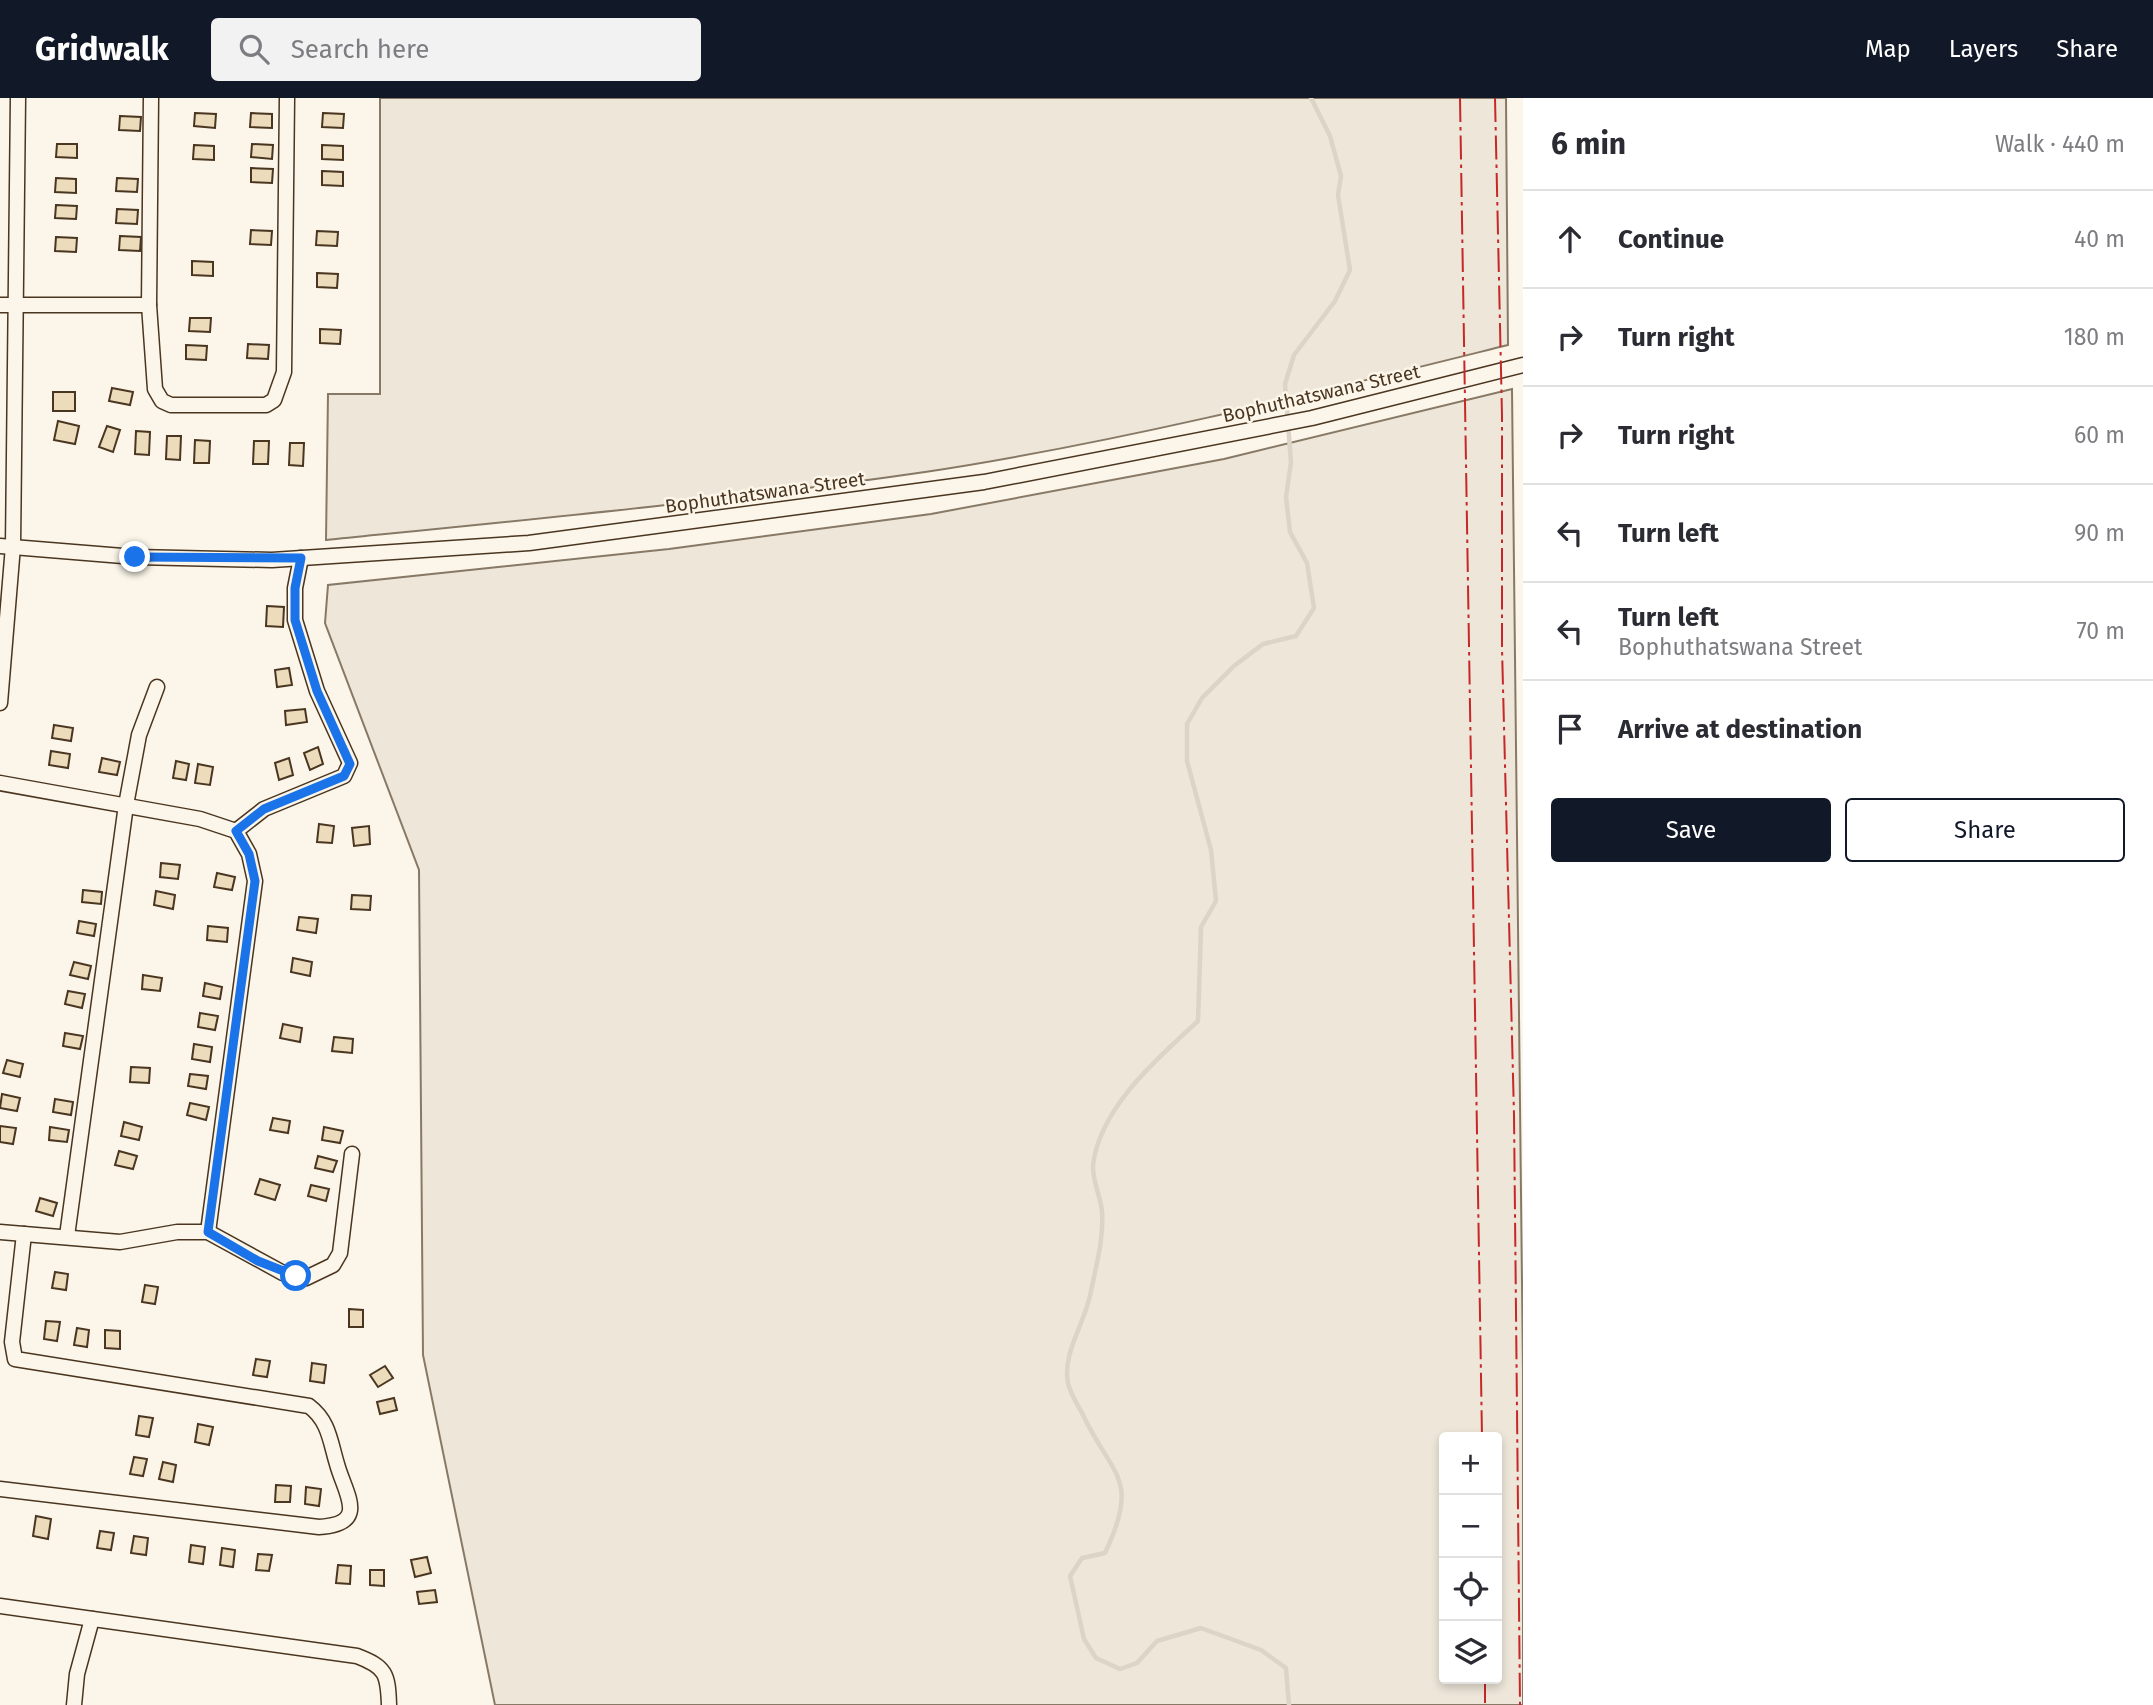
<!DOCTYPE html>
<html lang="en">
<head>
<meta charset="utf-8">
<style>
  body { margin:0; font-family:"Fira Sans",sans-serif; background:#f2f2f3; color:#2b2b33 }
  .controls { position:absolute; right:21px; bottom:21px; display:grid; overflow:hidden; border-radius:7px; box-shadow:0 4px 10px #0003 }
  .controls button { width:63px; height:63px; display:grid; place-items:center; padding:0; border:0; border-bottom:2px solid #e1e1e2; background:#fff; color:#2b2b33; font:35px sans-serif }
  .stop { position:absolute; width:21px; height:21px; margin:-16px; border:5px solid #1a73e8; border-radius:50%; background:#fff }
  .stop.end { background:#1a73e8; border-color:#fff; box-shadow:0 2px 7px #0008 }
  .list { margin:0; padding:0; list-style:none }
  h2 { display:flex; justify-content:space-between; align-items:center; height:91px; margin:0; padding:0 28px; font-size:30px }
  h2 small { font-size:23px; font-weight:400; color:#7c7c81 }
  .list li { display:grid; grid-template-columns:46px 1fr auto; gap:21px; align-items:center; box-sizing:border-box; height:98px; padding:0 28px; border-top:2px solid #e1e1e2 }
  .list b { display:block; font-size:26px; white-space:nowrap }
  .list p { margin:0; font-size:23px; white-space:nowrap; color:#7c7c81 }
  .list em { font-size:23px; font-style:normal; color:#7c7c81 }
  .actions { display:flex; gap:14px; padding:21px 28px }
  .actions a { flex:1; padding:16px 0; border:2px solid #111827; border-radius:7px; text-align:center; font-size:24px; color:#111827 }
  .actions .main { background:#111827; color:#fff }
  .icon { flex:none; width:38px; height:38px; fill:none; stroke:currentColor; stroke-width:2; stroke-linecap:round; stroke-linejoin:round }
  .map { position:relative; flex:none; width:1523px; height:1607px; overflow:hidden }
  header { display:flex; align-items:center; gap:42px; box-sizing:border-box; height:98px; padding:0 35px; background:#111827; color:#fff }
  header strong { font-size:33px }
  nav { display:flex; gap:38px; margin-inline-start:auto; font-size:24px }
  .search { width:490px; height:63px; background:#f2f2f3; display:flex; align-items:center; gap:18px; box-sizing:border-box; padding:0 24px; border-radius:7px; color:#7c7c81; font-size:26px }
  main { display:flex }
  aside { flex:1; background:#fff }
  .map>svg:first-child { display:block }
  .green { fill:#ede6d9; stroke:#887966; stroke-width:2; fill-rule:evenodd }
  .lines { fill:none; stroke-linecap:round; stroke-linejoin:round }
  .stream { stroke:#dcd4c6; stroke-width:4.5 }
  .building { fill:#ecdcbc; stroke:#4a3520; stroke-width:2 }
  .street-casing { stroke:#4a3520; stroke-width:17 }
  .street { stroke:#fbf6e9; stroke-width:14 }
  .power { stroke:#c62828; stroke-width:2; stroke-dasharray:24 5 3.5 5; stroke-linecap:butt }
  .route { stroke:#1a73e8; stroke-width:9 }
  .labels { text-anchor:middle; stroke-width:5; stroke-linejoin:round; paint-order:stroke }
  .street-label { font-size:19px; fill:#4a3520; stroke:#fbf6e9 }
</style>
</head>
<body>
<header>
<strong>Gridwalk</strong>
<div class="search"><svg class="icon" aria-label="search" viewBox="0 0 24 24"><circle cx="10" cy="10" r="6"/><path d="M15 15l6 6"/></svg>Search here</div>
<nav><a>Map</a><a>Layers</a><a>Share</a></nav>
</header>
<main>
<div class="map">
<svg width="1523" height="1607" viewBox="0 0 1523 1607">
  <rect width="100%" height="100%" fill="#fbf6e9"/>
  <!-- green -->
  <g class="green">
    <path d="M380 0H1506L1508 247C1315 295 1122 344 925 374 726 403 526 422 326 442L328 296H380Z"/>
    <path d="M1512 291 1523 1274V1607H495L423 1257 419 772 325 525 328 487 669 451 931 416 1224 361ZM1497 1339V1581H1444V1339Z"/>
  </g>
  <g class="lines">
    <!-- stream -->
    <path class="stream" d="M1289 1607 1286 1570 1261 1552 1201 1530 1157 1543 1137 1565 1120 1571 1096 1560 1084 1541 1070 1478 1082 1460 1105 1455C1141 1379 1112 1379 1082 1315 1077 1306 1070 1295 1068 1285 1062 1254 1086 1224 1091 1193 1096 1168 1104 1140 1102 1114 1101 1099 1092 1082 1093 1067 1100 1009 1158 960 1198 923L1201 829 1216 803 1211 752 1187 663V626L1202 600 1234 568 1263 546 1296 538 1314 510 1307 465 1290 434 1286 399 1291 364 1285 286 1294 257 1335 203 1350 172 1338 97 1341 78 1330 38 1311 0"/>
  </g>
  <!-- building -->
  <g class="building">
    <polygon points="195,15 216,16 215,30 194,28"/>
    <polygon points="251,15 272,16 272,30 250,29"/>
    <polygon points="323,15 344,16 343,30 322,29"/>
    <polygon points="120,18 141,19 140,33 119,32"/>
    <polygon points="57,46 77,46 77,60 56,59"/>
    <polygon points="252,46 273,47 272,61 251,59"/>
    <polygon points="194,47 214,48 214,62 193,61"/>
    <polygon points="322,47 343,48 343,62 322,61"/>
    <polygon points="251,70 273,71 272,85 251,84"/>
    <polygon points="322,73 343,74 343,88 322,87"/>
    <polygon points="56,80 76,81 76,95 55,94"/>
    <polygon points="117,80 138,81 137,94 116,93"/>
    <polygon points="56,107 77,108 76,121 55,120"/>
    <polygon points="117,111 138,112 137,126 116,125"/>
    <polygon points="251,132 272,133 271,147 250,146"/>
    <polygon points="317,133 338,134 337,148 316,147"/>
    <polygon points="120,138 141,139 140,153 119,152"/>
    <polygon points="56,139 77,140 76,154 55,153"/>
    <polygon points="192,163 213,164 213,178 192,177"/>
    <polygon points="317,175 338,176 337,190 317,189"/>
    <polygon points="190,220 211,220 210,234 189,233"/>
    <polygon points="320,231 341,232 340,246 320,245"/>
    <polygon points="248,246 269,247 268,261 247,260"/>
    <polygon points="186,247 207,248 206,262 186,261"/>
    <polygon points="112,290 133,294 130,307 109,303"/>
    <rect x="53" y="294" width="22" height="19"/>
    <polygon points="58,323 79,328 75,346 54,342"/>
    <polygon points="107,328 120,332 113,354 99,349"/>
    <polygon points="136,333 150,334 149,357 135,356"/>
    <polygon points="167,338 181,338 180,362 166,361"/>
    <polygon points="195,342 210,343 209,365 194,365"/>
    <polygon points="254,343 269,343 268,366 253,366"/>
    <polygon points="290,345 304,345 303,368 289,367"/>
    <polygon points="267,508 284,509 283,529 266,528"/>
    <polygon points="289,570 292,587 277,589 275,572"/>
    <polygon points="305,611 307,624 286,627 285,613"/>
    <polygon points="54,627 73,630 71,643 52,640"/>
    <polygon points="318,649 323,666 310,672 304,655"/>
    <polygon points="51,653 70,656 68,670 49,667"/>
    <polygon points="102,660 120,664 117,677 99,674"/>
    <polygon points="289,660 293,677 279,682 275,665"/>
    <polygon points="176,663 189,666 186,682 173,680"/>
    <polygon points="198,666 213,669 210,687 195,685"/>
    <polygon points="319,726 334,728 332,745 317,744"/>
    <polygon points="369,728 370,746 354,748 352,730"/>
    <polygon points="161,765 180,767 178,781 160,779"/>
    <polygon points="217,775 235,779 232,792 214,789"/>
    <polygon points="83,792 102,794 101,806 82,804"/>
    <polygon points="156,793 175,797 173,811 154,807"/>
    <polygon points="352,797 371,798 370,812 351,811"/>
    <polygon points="299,819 318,821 316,835 297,832"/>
    <polygon points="79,823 96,826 94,838 77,835"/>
    <polygon points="208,828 228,830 227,844 207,842"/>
    <polygon points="293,860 312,864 310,878 291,874"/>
    <polygon points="74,864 91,868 88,881 70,877"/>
    <polygon points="143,877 162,880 160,893 142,891"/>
    <polygon points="205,885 222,889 220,901 203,898"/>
    <polygon points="68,893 85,896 82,910 65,906"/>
    <polygon points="200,915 218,918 215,932 198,929"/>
    <polygon points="283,926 302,930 300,944 280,940"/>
    <polygon points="65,935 83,938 80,951 63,948"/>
    <polygon points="334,939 353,941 352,955 332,953"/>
    <polygon points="194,946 212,949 210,964 192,961"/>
    <polygon points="7,962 23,966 20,979 3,975"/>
    <polygon points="131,969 150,970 149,985 130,984"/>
    <polygon points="190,976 208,978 206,991 188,988"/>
    <polygon points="2,996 20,1000 17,1013 0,1010"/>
    <polygon points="55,1001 73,1004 71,1017 53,1014"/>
    <polygon points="190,1005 209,1009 206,1022 187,1017"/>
    <polygon points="273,1020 290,1023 288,1035 270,1032"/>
    <polygon points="124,1024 142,1029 139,1042 121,1038"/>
    <polygon points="0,1028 16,1030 13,1046 0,1044"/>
    <polygon points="50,1029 69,1032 67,1044 49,1042"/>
    <polygon points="324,1029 343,1033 340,1045 322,1042"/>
    <polygon points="119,1053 137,1058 133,1071 115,1067"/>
    <polygon points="318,1058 337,1063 333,1074 315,1070"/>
    <polygon points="260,1081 280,1087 275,1102 255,1096"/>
    <polygon points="311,1087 329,1091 326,1103 308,1098"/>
    <polygon points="40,1100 57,1105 53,1118 36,1113"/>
    <polygon points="55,1174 68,1176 66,1192 52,1190"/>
    <polygon points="145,1187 158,1189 155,1206 142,1204"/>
    <polygon points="349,1211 363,1212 363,1229 349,1229"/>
    <polygon points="46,1223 60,1224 57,1243 44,1241"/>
    <polygon points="77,1230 89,1232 87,1249 74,1247"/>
    <polygon points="105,1232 120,1233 120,1251 105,1250"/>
    <polygon points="256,1261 270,1263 267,1279 253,1277"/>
    <polygon points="312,1265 326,1267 324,1285 310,1283"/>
    <polygon points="385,1268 393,1280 378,1289 370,1277"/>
    <polygon points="394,1300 397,1312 380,1316 377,1304"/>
    <polygon points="139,1318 153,1320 149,1339 136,1337"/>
    <polygon points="198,1326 213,1329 209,1347 195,1344"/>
    <polygon points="134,1359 147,1361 143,1378 130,1376"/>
    <polygon points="163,1364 176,1367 173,1384 159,1381"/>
    <polygon points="276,1387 291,1388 290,1404 275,1404"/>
    <polygon points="306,1389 321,1391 319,1408 305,1406"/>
    <polygon points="36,1418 51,1421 48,1441 33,1438"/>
    <polygon points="100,1433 114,1435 111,1452 97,1450"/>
    <polygon points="134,1438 148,1440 146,1457 131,1455"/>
    <polygon points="191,1447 205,1449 203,1466 189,1464"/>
    <polygon points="222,1450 235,1452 233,1469 220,1467"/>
    <polygon points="258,1456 272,1457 269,1473 256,1472"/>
    <polygon points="427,1459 431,1475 415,1479 411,1462"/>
    <polygon points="338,1467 351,1468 350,1486 336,1485"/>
    <polygon points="370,1472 384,1472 384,1488 370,1487"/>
    <polygon points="435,1492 437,1504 419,1506 417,1494"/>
  </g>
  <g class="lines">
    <!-- street casing -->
    <g class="street-casing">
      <g id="street">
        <polyline points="151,0 149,207 155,291 162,303 171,307 266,307 274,302 284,274 287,0"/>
        <polyline points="0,207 149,207"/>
        <polyline points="0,448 135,459 272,462 529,445 984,384 1312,320 1523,267"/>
        <polyline points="0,605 13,448 18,0"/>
        <polyline points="0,685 200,721 236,733 249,756 255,783 208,1134"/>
        <polyline points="236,733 264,711 344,678 350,665 317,593 295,522 295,490 301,460"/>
        <polyline points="0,1134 120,1144 177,1134 208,1134 283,1175 306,1180 333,1167 340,1155 352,1056"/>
        <polyline points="67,1138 126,707 139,637 157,589"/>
        <path d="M0 1391 319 1429C370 1426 345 1396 337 1366 330 1343 329 1323 309 1308L15 1261 12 1244 24 1136"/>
        <path d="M0 1508 357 1558C386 1569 388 1576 389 1607"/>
        <polyline points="74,1607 77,1576 92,1521"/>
      </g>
    </g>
    <!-- street -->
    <use href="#street" class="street"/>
    <!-- power -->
    <g class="power">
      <polyline points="1460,0 1482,1339"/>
      <polyline points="1495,0 1502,318 1502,550 1514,1017 1520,1607"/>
      <polyline points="1485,1581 1485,1607"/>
    </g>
  </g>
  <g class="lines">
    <!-- route -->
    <polyline class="route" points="135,459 301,460 295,490 295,522 317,593 350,666 344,678 264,711 236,733 249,756 255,783 208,1134 258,1163 296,1178"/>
  </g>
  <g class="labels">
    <!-- street labels -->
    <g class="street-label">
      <text transform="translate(1321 295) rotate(-13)" y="7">Bophuthatswana Street</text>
      <text transform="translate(765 394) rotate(-8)" y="7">Bophuthatswana Street</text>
    </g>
  </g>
</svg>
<div class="controls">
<button>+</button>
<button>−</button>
<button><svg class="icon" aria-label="locate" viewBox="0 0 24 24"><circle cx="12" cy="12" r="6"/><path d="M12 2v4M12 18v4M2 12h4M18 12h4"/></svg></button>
<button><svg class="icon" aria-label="layers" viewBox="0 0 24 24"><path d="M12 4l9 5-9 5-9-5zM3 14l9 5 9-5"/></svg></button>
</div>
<div class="stop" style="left:296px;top:1178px"></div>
<div class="stop end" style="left:135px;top:459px"></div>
</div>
<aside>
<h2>6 min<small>Walk · 440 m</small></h2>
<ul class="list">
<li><svg class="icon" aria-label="ahead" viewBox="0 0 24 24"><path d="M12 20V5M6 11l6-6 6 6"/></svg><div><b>Continue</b></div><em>40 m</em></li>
<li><svg class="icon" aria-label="right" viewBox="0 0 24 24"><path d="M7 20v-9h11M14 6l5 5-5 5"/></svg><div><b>Turn right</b></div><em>180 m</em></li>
<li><svg class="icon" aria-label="right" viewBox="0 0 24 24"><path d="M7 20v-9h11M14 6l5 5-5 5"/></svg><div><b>Turn right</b></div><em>60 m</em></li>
<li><svg class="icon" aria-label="left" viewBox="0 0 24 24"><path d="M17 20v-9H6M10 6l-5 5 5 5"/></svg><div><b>Turn left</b></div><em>90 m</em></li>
<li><svg class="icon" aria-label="left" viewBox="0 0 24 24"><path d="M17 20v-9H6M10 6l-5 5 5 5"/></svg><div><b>Turn left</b><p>Bophuthatswana Street</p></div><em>70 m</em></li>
<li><svg class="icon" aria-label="arrive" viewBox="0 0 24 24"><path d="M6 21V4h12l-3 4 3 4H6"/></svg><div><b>Arrive at destination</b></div></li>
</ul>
<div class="actions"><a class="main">Save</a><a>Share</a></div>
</aside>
</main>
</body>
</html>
